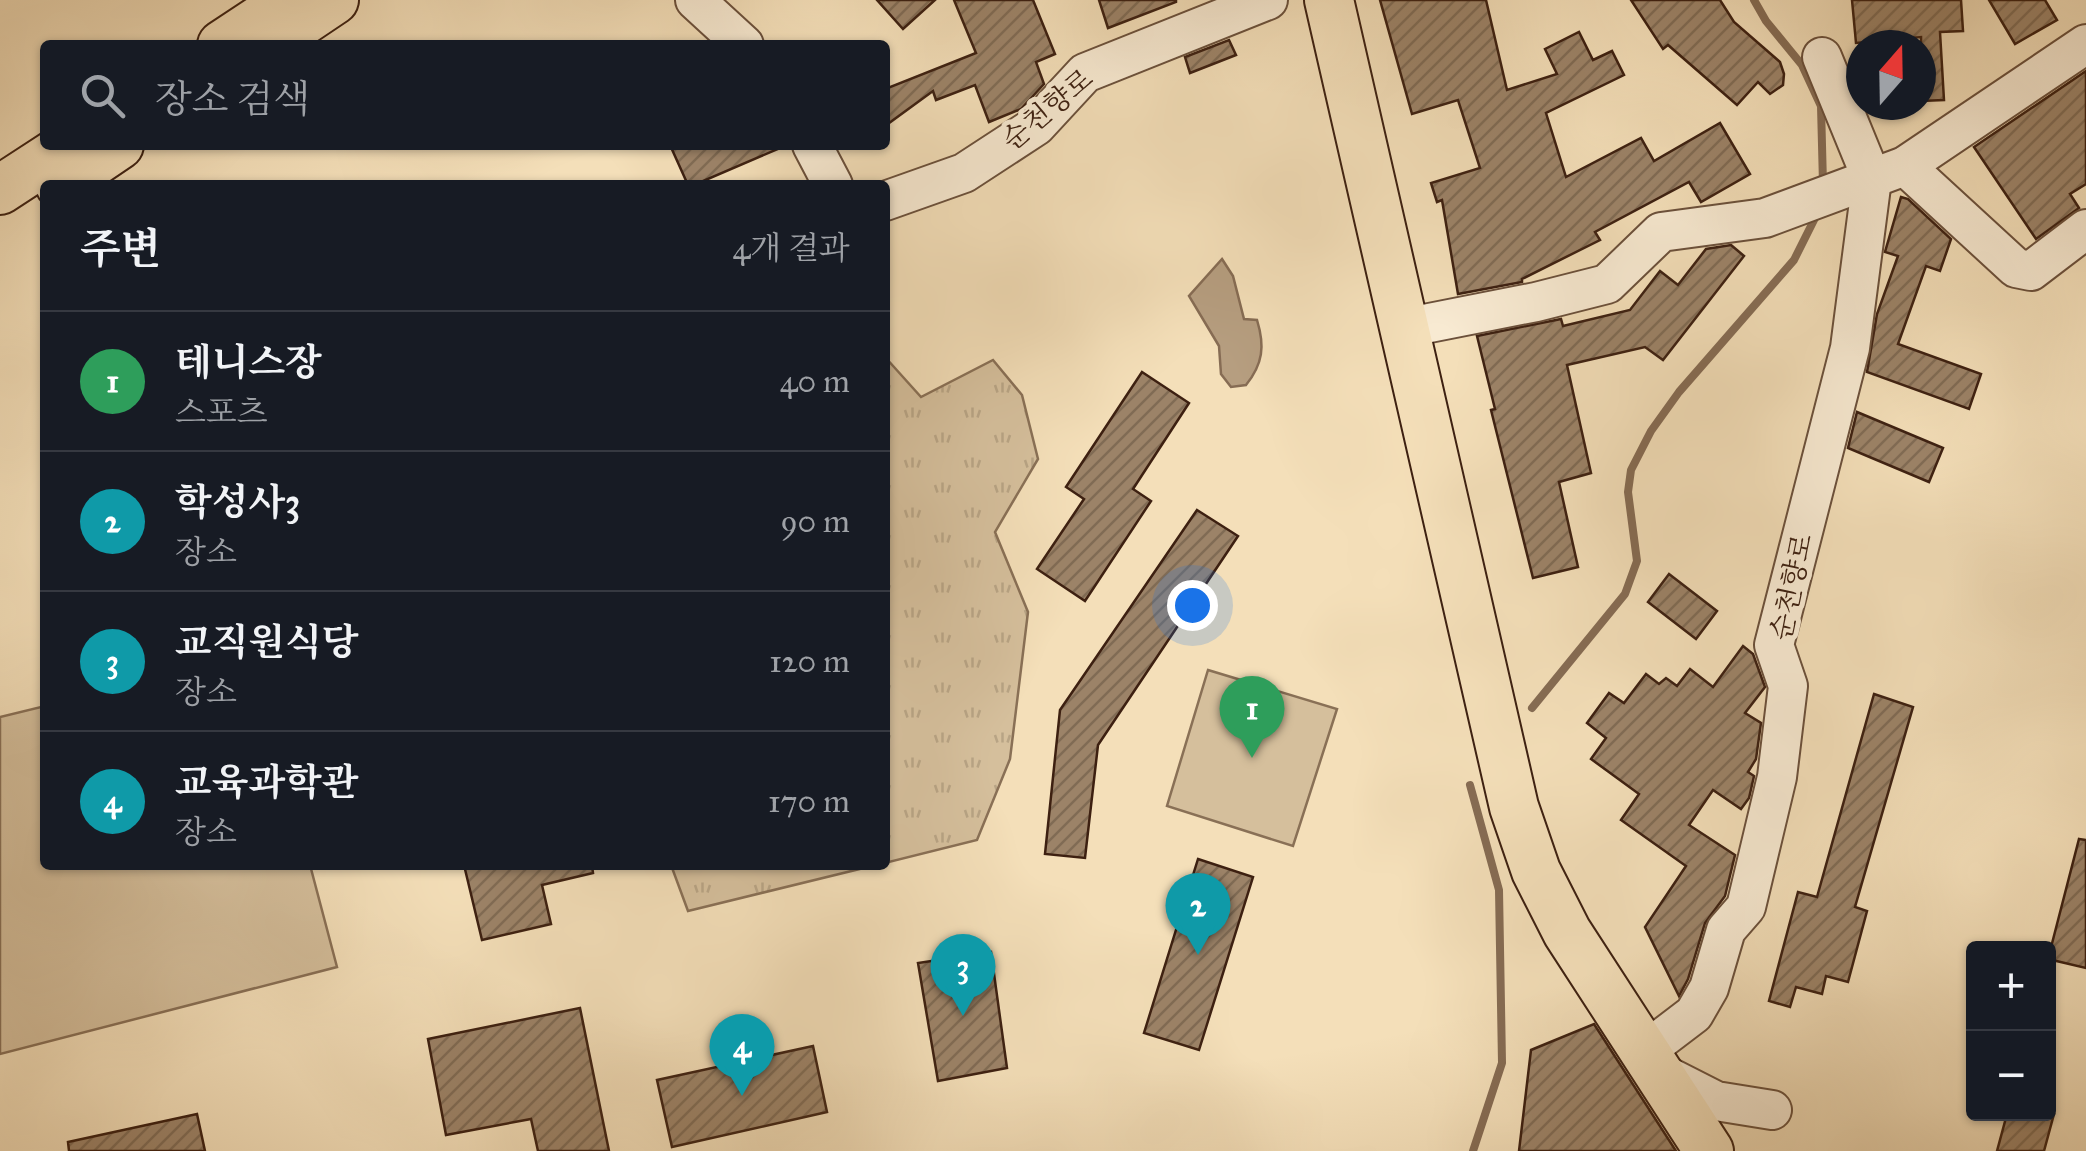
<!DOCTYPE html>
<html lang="ko">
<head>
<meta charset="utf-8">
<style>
  body { margin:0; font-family:"IM FELL Great Primer","Noto Serif KR",serif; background:#242831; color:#f1f3f6 }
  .controls { position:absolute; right:30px; bottom:30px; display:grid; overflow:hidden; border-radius:10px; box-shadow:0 2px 8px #0004 }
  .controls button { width:90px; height:90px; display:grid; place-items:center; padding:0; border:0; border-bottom:2px solid #363941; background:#171b24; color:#f1f3f6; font:50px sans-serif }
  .compass { position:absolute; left:1846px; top:30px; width:90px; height:90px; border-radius:50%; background:#171b24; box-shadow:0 2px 8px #0004; rotate:20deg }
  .you { position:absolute; left:1192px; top:605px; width:35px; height:35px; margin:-25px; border:8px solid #fff; border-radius:50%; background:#1a73e8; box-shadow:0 0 0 15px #1a73e833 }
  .badge { display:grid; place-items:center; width:65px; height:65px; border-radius:50%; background:#c59692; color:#fff; font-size:32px; font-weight:700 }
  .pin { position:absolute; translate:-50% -82px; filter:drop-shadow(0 2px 5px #0008) }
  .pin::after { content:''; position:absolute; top:52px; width:35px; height:30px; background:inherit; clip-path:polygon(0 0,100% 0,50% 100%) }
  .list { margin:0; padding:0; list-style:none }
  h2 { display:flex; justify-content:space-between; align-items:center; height:130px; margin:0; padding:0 40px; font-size:42px }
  h2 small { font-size:32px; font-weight:400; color:#9ea1a6 }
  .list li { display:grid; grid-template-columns:65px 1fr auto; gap:30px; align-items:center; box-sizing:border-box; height:140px; padding:0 40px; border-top:2px solid #363941 }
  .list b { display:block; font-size:38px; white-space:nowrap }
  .list p { margin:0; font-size:32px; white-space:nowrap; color:#9ea1a6 }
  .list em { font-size:32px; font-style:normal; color:#9ea1a6 }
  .icon { flex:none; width:55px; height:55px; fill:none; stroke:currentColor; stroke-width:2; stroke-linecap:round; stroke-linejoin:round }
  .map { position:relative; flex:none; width:2086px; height:1151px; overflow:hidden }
  .search { position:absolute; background:#171b24; box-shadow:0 2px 8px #0004; left:40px; top:40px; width:850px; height:110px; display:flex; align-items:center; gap:25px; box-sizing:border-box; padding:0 35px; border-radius:10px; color:#9ea1a6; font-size:38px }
  .panel { position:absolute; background:#171b24; box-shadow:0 2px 8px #0004; left:40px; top:180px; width:850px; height:690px; border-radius:10px }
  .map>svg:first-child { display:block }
  .grass { fill:url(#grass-tufts); stroke:#897056; stroke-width:2.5 }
  .garden { fill:#d5bf9c; stroke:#897056; stroke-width:2.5 }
  .water { fill:#b69e80; stroke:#866c54; stroke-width:2.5 }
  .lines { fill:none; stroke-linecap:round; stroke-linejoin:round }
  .stream { stroke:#866c54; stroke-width:8 }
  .building { fill:url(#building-hatch); stroke:#3d2011; stroke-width:2.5 }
  .minor-casing { stroke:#6b503b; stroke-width:42 }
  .major-casing { stroke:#3d2011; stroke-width:52 }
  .minor { stroke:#f8ead2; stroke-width:38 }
  .major { stroke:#f4dfb9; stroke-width:48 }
  .labels { text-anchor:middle; stroke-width:10; stroke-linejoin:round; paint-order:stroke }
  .street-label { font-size:28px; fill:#3d2011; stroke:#f8ead2 }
</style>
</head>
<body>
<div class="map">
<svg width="2086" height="1151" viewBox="0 0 2086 1151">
  <defs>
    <pattern id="grass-tufts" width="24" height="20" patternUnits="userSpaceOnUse" patternTransform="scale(2.5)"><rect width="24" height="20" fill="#d5bf9c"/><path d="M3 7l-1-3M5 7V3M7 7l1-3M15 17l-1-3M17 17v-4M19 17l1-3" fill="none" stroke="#b8a485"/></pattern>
    <pattern id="building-hatch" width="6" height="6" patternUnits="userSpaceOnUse" patternTransform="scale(2.5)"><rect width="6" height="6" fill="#9c8368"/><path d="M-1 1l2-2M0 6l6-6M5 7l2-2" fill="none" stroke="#806b54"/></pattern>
  </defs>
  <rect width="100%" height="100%" fill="#f4dfb9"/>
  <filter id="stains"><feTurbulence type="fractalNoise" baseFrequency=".002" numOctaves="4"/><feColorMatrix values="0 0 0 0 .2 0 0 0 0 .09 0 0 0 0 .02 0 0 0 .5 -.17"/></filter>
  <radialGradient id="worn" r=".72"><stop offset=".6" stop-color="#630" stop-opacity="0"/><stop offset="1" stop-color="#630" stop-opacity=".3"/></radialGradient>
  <!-- grass -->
  <g class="grass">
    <polygon points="885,357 921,397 993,360 1022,395 1038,459 995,532 1028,612 1010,759 977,840 885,863"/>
    <polygon points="671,865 876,865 688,911"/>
  </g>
  <!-- garden -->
  <g class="garden">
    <polygon points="1208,670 1337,709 1293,846 1167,806"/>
    <polygon points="45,706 45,865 310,865 337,967 0,1054 0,717"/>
  </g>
  <!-- water -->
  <path class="water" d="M1222 259 1233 276 1244 319 1257 320C1265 346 1263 364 1246 385L1231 387 1221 374 1219 346 1189 296Z"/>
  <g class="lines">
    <!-- stream -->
    <g class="stream">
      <polyline points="1754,0 1766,21 1802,65 1821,106 1823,184"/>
      <polyline points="1532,708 1625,594 1637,561 1628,492 1631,470 1651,431 1679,392 1794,260 1818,212"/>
      <polyline points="1470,785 1499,890 1502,1063 1473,1151"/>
    </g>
  </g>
  <!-- building -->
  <g class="building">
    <polygon points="877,0 935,0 903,29"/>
    <polygon points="954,0 1033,0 1055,54 1036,62 1044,84 1021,109 989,122 975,85 936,100 933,91 885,126 885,89 976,53"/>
    <polygon points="1099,0 1176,0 1176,2 1108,28"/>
    <polygon points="1380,0 1486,0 1507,90 1557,74 1545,49 1579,32 1593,60 1612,51 1624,75 1546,113 1566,177 1641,138 1654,161 1720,123 1750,174 1701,202 1689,182 1595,232 1600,240 1522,279 1522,282 1458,294 1442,200 1437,202 1431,183 1480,168 1458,100 1412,114"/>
    <polygon points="1631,0 1720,0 1734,22 1780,62 1784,74 1783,85 1770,94 1758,82 1737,105 1668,45 1663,49"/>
    <polygon points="1852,0 1961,0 1963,31 1940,32 1944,100 1921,101 1921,37 1856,43"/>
    <polygon points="1989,0 2045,0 2057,20 2015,44"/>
    <polygon points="1229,40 1236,55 1190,73 1185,57"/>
    <polygon points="2086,71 2086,184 2070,194 2079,208 2036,239 1974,147"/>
    <polygon points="670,145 787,145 694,185 688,185"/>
    <polygon points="1901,197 1908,199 1951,239 1940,271 1926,266 1898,344 1981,374 1969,409 1867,372 1877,314 1898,256 1885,252"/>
    <polygon points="1731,245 1744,256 1663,360 1645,347 1567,365 1591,473 1559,482 1578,567 1533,578 1491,410 1495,409 1477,336 1561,319 1563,326 1630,310 1660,271 1678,285 1706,249"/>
    <polygon points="1142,372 1189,403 1133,489 1151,501 1085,601 1037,569 1084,499 1066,487"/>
    <polygon points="1857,412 1943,448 1929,482 1848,448"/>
    <polygon points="1197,510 1238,536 1098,745 1085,858 1045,854 1060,710"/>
    <polygon points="1669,574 1717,611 1696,639 1648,602"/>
    <polygon points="1743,646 1753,654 1765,687 1745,713 1761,723 1756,759 1748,772 1754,776 1749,798 1741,809 1713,790 1689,825 1735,855 1725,896 1705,923 1688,979 1679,996 1645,927 1686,866 1621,820 1639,794 1591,759 1606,738 1587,723 1609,693 1624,703 1646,674 1659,684 1666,678 1677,686 1690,669 1713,687"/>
    <polygon points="1874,694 1913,707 1855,907 1867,911 1848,982 1826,976 1822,994 1796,987 1790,1007 1769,1001 1798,892 1817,897"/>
    <polygon points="2079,839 2086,840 2086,968 2048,959"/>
    <polygon points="1198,859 1253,877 1199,1050 1144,1033"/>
    <polygon points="464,865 592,865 593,873 542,885 551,924 482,940"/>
    <polygon points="991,952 1007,1068 938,1081 918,963"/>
    <polygon points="580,1008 609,1151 538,1151 531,1119 446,1135 428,1039"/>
    <polygon points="1594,1024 1676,1151 1519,1151 1531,1050"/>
    <polygon points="813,1046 827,1112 672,1147 657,1080"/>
    <polygon points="197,1114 205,1151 69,1151 68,1142"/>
    <polygon points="2007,1114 2054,1114 2044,1151 1997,1151"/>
  </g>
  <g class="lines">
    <!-- minor casing -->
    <g class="minor-casing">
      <g id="minor">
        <polyline points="695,0 744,45"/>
        <polyline points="812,145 833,185"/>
        <polyline points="1905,166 2016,268 2031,271 2086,229"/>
        <polyline points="885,201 964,173 1036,126 1085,73 1268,0"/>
        <polyline points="1404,328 1536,302 1607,284 1661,232 1765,218 1905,166 2086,44"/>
        <polyline points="1644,1052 1694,1014 1709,988 1726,930 1746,907 1777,777 1788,686 1774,645 1850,348 1872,179 1822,57"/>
        <polyline points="1655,1070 1716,1101 1772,1110"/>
      </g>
    </g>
    <!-- major casing -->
    <g class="major-casing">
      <g id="major">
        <polyline points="1329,0 1514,807 1536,871 1567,932 1709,1151"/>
        <polyline points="270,43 334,0"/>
        <polyline points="222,45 290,0"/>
        <polyline points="60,185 119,145"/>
        <polyline points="0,190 69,145"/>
      </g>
    </g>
    <!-- minor -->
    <use href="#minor" class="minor"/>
    <!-- major -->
    <use href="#major" class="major"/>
  </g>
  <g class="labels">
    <!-- street labels -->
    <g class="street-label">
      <text transform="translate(1047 109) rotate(-40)" y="10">순천향로</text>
      <text transform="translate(1791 587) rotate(-78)" y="10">순천향로</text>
    </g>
  </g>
  <rect width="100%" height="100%" filter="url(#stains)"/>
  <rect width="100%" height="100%" fill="url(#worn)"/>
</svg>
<div class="controls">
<button>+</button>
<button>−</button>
</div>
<svg class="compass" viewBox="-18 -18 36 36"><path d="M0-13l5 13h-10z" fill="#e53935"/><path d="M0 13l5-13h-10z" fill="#9ea1a6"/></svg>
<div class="you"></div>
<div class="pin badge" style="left:1252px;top:758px;background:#2e9e5b">1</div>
<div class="pin badge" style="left:1198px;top:955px;background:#0f9aa8">2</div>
<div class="pin badge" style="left:963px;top:1016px;background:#0f9aa8">3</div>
<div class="pin badge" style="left:742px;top:1096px;background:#0f9aa8">4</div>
<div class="search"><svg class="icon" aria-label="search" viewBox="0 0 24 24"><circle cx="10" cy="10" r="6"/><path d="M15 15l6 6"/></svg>장소 검색</div>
<section class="panel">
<h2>주변<small>4개 결과</small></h2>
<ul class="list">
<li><span class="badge" style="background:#2e9e5b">1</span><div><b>테니스장</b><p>스포츠</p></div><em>40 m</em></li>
<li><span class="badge" style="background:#0f9aa8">2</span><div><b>학성사3</b><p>장소</p></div><em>90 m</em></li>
<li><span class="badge" style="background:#0f9aa8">3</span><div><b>교직원식당</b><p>장소</p></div><em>120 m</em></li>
<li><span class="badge" style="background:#0f9aa8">4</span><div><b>교육과학관</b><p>장소</p></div><em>170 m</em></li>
</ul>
</section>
</div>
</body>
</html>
